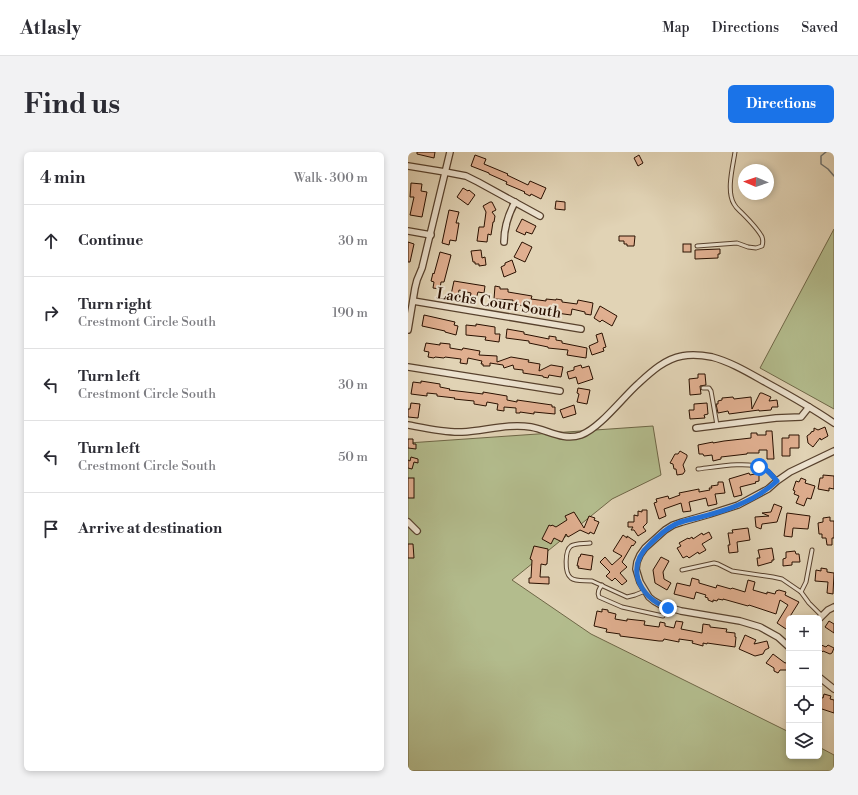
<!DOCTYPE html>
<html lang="en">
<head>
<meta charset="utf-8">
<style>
  body { margin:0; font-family:"Libre Bodoni",serif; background:#f2f2f3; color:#2b2b33 }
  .controls { position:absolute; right:12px; bottom:12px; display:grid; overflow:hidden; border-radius:6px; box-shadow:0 2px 6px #0003 }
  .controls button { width:36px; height:36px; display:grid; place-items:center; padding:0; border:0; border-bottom:1px solid #e1e1e2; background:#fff; color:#2b2b33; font:20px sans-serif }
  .compass { position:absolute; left:330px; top:12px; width:36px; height:36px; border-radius:50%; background:#fff; box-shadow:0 2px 6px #0003; rotate:272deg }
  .stop { position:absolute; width:12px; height:12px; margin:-9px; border:3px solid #1a73e8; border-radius:50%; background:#fff }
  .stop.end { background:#1a73e8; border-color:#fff; box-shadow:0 1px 4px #0008 }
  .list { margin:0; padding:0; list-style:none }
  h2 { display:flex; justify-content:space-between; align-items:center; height:52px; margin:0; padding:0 16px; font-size:17px }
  h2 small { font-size:13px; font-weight:400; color:#7c7c81 }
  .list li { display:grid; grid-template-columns:26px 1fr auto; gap:12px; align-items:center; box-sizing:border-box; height:72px; padding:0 16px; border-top:1px solid #e1e1e2 }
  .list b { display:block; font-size:15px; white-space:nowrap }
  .list p { margin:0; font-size:13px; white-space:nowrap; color:#7c7c81 }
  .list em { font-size:13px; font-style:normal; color:#7c7c81 }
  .icon { flex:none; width:22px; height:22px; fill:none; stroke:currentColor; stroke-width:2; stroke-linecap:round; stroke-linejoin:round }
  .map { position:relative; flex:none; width:426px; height:619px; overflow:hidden; border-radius:6px }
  header { display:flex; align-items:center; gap:24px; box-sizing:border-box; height:56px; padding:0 20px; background:#fff; border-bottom:1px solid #e1e1e2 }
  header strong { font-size:19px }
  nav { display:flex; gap:22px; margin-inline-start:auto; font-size:14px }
  .intro { display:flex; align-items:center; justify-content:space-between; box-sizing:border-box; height:96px; padding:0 24px }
  h1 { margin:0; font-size:28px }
  .button { padding:10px 18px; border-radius:6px; background:#1a73e8; color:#fff; font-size:14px; font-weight:700 }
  main { display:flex; gap:24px; padding:0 24px }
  aside { flex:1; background:#fff; border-radius:6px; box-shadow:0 2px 6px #0003 }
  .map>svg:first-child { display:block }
  .green { fill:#b3bc8d; stroke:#6e6646 }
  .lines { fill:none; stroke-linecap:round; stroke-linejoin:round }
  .stream { stroke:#6d7270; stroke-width:1.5 }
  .building { fill:#e0af90; stroke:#291000 }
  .service-casing { stroke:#57412d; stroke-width:5 }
  .minor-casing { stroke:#57412d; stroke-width:8 }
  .service { stroke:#ece2cf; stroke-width:3 }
  .minor { stroke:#ece2cf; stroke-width:5.5 }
  .route { stroke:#1a73e8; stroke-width:5 }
  .labels { text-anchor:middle; stroke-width:4; stroke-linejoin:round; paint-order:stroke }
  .street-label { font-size:15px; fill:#291000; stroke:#ece2cf }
</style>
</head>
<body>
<header>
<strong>Atlasly</strong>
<nav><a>Map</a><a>Directions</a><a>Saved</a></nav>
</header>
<div class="intro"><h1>Find us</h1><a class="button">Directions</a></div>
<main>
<aside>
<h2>4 min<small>Walk · 300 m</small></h2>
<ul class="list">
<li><svg class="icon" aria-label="ahead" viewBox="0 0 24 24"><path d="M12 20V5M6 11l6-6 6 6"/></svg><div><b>Continue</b></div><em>30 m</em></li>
<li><svg class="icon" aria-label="right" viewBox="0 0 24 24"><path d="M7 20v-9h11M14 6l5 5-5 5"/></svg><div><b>Turn right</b><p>Crestmont Circle South</p></div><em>190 m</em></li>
<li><svg class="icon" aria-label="left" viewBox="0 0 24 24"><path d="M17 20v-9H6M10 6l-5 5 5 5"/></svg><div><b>Turn left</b><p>Crestmont Circle South</p></div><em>30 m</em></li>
<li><svg class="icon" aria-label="left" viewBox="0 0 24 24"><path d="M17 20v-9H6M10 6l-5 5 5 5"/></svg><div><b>Turn left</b><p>Crestmont Circle South</p></div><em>50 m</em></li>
<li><svg class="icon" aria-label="arrive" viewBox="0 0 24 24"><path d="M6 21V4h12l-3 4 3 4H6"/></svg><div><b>Arrive at destination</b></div></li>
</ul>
</aside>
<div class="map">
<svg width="426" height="619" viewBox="0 0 426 619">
  <rect width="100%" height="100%" fill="#e1d3b5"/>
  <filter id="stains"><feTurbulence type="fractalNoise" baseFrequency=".005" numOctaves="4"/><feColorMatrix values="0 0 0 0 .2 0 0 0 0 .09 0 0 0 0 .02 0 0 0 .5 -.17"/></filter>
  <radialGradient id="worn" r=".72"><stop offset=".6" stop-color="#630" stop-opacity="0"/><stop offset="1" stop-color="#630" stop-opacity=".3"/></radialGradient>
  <!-- green -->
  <g class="green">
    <polygon points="426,77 426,257 352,216"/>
    <polygon points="245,274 253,323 204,347 104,428 183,482 381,580 381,604 411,604 411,595 426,603 426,619 0,619 0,291"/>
  </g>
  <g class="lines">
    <!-- stream -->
    <polyline class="stream" points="418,0 413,4 413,12 420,17 426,24"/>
  </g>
  <!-- building -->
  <g class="building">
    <polygon points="9,0 27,0 26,6 9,2"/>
    <polygon points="67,3 78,7 76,12 100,22 99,23 120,33 122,29 138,36 133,47 123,42 122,44 116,41 117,40 98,32 99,30 81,22 81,21 63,14"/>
    <polygon points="231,3 235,11 230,14 226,6"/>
    <polygon points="3,31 14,32 13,39 19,40 14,65 2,63 6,45 2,45"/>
    <polygon points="55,36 60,39 61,38 67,43 60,53 49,45"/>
    <polygon points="148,49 157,50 157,58 147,57"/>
    <polygon points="82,50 84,50 88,58 84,60 87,64 86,70 85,70 83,83 80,82 79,90 69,89 71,75 76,75 78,60 75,54"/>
    <polygon points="41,58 51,60 48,71 51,71 48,89 42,88 41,93 34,91"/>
    <polygon points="114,67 128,74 124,82 118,80 117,83 108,79"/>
    <polygon points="211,84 227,84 226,94 219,94 219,92 216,92 216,89 211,89"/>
    <polygon points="0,90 6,92 2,110 0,110"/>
    <polygon points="114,90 124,95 117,110 106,105"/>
    <rect x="275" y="92" width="8" height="8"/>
    <polygon points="312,97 312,102 310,102 310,106 287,107 287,98"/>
    <polygon points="73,98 74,106 77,105 78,113 71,114 71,112 67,112 67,110 65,110 63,99"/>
    <polygon points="32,100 43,103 36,130 33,130 32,137 25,136 26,130 23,129 25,121 26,122"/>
    <polygon points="104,108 108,120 96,125 93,115 97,113 97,111"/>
    <polygon points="46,129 77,134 76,141 70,140 68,147 62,146 63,141 51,138 50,144 43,143"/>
    <polygon points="87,134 92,135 92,137 100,137 100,140 124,144 123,147 138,149 138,147 148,148 148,147 154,148 154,150 169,152 170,148 185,151 183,163 177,162 177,160 164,157 163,163 134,159 135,156 110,153 110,154 104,153 105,148 86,147"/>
    <polygon points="192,154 209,164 204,174 194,168 192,170 186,166"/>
    <polygon points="16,163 47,170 46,173 50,174 48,183 37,180 37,179 14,174"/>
    <polygon points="68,172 87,175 87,182 92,182 91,190 77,188 78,185 58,183 58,173 68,174"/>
    <polygon points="99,177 116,180 116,182 141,187 141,184 148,185 148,188 154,189 154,191 179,196 178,206 159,203 160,198 140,196 140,195 121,191 121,189 98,186"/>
    <polygon points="194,181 198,195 195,196 196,199 184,203 181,194 190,190 188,183"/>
    <polygon points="18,191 32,193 32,191 42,192 42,196 54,198 55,196 72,199 71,203 89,204 89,210 103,205 121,208 120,210 132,212 131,219 143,213 155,215 153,225 141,223 140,226 135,225 135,224 115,221 115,218 106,217 105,213 96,216 95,213 82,211 82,214 75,214 75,212 73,212 74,209 60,206 59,212 52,211 53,207 37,205 36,206 27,205 26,206 20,205 21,200 16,199"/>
    <polygon points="173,213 174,216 181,214 185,227 170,232 168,225 161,227 159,220 166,218 166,215"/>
    <polygon points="290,222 297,222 298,233 292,234 293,242 282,243 281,227 290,226"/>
    <polygon points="13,229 32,232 32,235 42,237 41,238 75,242 75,240 99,244 99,248 109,250 109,248 144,253 144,255 147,255 147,262 126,260 126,262 112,260 112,261 108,261 108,256 96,255 96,259 89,258 90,252 79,250 78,254 66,252 66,249 46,247 47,246 29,244 29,242 19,241 19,244 3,242 5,230 13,231"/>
    <polygon points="170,236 182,238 179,252 169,250 171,242 169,241"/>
    <polygon points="352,241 354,241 363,245 361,249 369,248 370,255 364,255 363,258 351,259 351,258 321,262 320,259 310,261 308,252 310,252 310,249 314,248 314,246 325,245 326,247 343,245 344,257"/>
    <polygon points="3,251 12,252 10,266 0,265 0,257 2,257"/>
    <polygon points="299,251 300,262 296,263 297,266 282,267 281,258 286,258 286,252"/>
    <polygon points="166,253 168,262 155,266 152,258"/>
    <polygon points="417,275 420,284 413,288 412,286 405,295 400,291 399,284 403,281 403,280 406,279 406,276 410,278"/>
    <polygon points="358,279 364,279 366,307 359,307 359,298 351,298 351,301 339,301 339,302 313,305 313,307 305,309 304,303 296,304 295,302 291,302 290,293 305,290 305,291 316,289 343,286 343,281 349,281 349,283 358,283"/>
    <polygon points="381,283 391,283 391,296 382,296 382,304 374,304 374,286 381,286"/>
    <polygon points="0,287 5,287 5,292 8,292 8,297 0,296"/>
    <polygon points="272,299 279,303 279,305 275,313 277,319 275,322 269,323 268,317 266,317 265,312 262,311 267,302 270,302"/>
    <polygon points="3,305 10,307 10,311 6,310 4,317 0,316 0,308 2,309"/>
    <polygon points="341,321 342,323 351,321 351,329 347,330 348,331 332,335 334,343 326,345 321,327"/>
    <polygon points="415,323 426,324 426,337 421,336 421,339 410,337 412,326 415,326"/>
    <rect x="0" y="326" width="6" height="20"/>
    <polygon points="393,326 398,328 397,331 407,334 403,347 399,346 396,354 388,351 391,344 386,342 387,339 385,338 388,329 391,330"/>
    <polygon points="310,330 315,330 317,341 307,342 309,352 300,354 298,346 281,350 283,359 275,360 273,351 256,357 258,364 251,367 246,351 249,350 248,347 260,344 261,347 272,343 271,341 291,337 291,340 302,338 301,336 304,336 303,334 310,333"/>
    <polygon points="366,352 374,355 369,370 354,372 353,377 348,375 347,365 361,364 354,361 363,360"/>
    <polygon points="234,358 239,358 239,371 235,375 238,379 230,384 226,378 223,378 225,375 220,375 220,370 226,370 226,363 230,364 230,359 234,360"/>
    <polygon points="166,360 176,376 181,364 187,366 186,368 191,370 186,382 182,380 181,382 172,378 160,385 158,382 154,390 146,386 143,392 134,387 141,373 143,374 144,373 148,375 159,368 157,364"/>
    <polygon points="379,361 402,364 400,377 385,376 384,385 376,384"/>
    <polygon points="422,365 422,369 426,369 426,386 424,386 424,393 419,393 418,386 414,386 414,382 411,382 410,371 415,370 415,366"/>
    <polygon points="340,376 342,388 329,390 330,400 321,401 320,393 322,393 320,381 325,381 324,378"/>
    <polygon points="301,380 304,386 294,392 298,398 291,402 290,400 281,406 279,404 275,406 269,396 273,394 271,391 280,386 281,387 284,385 285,387 294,381 295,383"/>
    <polygon points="215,383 219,386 219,384 228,390 225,394 224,393 214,410 219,415 212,421 219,429 214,433 207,426 204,429 198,424 202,420 192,410 197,405 204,413 214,404 205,399"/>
    <polygon points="0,392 5,392 6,406 0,406"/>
    <polygon points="126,394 140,397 139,412 138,412 138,413 133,412 132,425 141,425 141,432 121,431 121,426 123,426 124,408 122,407"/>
    <polygon points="364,396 366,408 364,408 364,410 350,414 349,406 352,406 350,398"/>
    <polygon points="387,399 388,402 391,402 392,410 384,410 384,413 375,414 375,407 378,406 378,400"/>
    <polygon points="173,402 185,404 183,418 170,416 171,414 169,414 171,405 172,405"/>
    <polygon points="253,405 261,409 255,420 256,427 263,431 259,438 247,431 245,418"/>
    <polygon points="413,416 419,417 419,420 426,421 425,442 419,441 420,430 407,429 408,418 413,419"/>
    <polygon points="284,426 291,428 291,431 308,436 309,433 323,437 324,436 337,440 340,428 347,430 345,438 359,442 359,440 367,442 368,439 371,438 378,440 377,443 391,450 381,466 381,479 369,471 380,453 372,448 368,462 341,453 340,454 315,447 315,448 310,447 309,449 305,448 305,450 300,448 300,446 297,445 298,443 288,440 286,447 266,442 269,431 282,434"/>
    <polygon points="194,457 200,458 200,460 208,462 207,467 219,469 219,467 237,469 236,473 251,475 252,470 257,471 257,474 266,476 268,469 275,470 273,477 294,481 295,472 302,473 302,475 319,477 318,480 327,481 327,485 328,485 327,495 299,491 299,492 295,491 295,494 284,491 285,489 271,487 271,490 256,487 255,489 251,489 212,484 212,482 198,480 199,477 186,474 189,459 194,460"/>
    <polygon points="421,469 426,472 426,481 417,475"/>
    <polygon points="337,483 348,488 346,492 359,489 361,496 357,498 355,502 347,504 331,497"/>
    <polygon points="411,492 418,495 420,493 426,496 424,501 422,502 415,499 411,503"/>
    <polygon points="365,502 377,511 381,510 381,518 372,518 370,521 366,519 366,516 358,511"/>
    <polygon points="416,542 423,544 422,547 426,548 426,561 411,556 411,545 415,546"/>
  </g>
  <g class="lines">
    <!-- service casing -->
    <g class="service-casing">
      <g id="service">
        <path d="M289 94 329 91 340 95 348 96 354 94C355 91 355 88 354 85 351 79 339 66 334 61 331 58 328 56 326 52 318 39 325 14 327 0"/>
        <polyline points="295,236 301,236 303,239 309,273"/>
        <path d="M290 317C307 315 340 309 355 316 361 319 365 324 369 329"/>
        <path d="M182 391C177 392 168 391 163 394 157 398 156 421 163 426 168 430 177 428 184 429L219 445 227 443 237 439"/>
        <polyline points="274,418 306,411 310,412 324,419 365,425 374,427 393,440 401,451 414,464"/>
        <path d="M194 433C191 437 189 440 191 445L214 455 255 464"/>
        <polyline points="393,440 398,430 404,398"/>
      </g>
    </g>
    <!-- minor casing -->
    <g class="minor-casing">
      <g id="minor">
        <polyline points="0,14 37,20 58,24 70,30 132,64"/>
        <polyline points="0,79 23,83"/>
        <path d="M96 90C96 76 100 63 107 50"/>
        <polyline points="5,149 173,177"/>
        <polyline points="0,178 7,136 9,128 14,116 42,0"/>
        <polyline points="0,215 152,239"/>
        <path d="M0 273C16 276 38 281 54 280 77 279 100 271 123 275 140 278 155 289 173 283 192 276 215 245 231 231 243 220 257 207 274 204 284 202 294 203 304 205 323 210 341 221 359 231 381 243 404 256 426 271"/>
        <polyline points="288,276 368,266 393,265 401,255"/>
        <polyline points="0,370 9,379"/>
        <polyline points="411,467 420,458 426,455"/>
        <polyline points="381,495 370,485 352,475 332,469 273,459 253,453 246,449 241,445 232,430 228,417 229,410 232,403 237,396 257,378 265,373 274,370 302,362 330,353 360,337 369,329 382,320 426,299"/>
        <polyline points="411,525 426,537"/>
      </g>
    </g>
    <!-- service -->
    <use href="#service" class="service"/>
    <!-- minor -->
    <use href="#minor" class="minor"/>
  </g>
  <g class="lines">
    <!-- route -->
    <path class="route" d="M260 456C246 451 235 442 230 427 226 413 231 402 242 392 249 385 256 378 266 373 273 369 281 368 289 366 303 362 317 359 330 353 345 347 358 339 369 329L360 319 351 315"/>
  </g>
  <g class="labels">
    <!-- street labels -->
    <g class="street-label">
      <text transform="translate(91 151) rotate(9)" y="5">Lachs Court South</text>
    </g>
  </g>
  <rect width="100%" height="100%" filter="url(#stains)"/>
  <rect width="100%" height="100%" fill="url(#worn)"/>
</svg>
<div class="controls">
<button>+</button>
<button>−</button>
<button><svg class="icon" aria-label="locate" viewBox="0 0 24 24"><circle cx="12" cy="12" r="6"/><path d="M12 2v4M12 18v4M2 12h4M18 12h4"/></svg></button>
<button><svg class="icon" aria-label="layers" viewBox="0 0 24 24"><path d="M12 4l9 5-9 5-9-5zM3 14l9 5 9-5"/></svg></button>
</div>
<svg class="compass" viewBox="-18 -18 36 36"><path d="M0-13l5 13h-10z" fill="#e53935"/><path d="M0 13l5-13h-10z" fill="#7c7c81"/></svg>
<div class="stop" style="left:351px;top:315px"></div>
<div class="stop end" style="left:260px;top:456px"></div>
</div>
</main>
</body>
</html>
